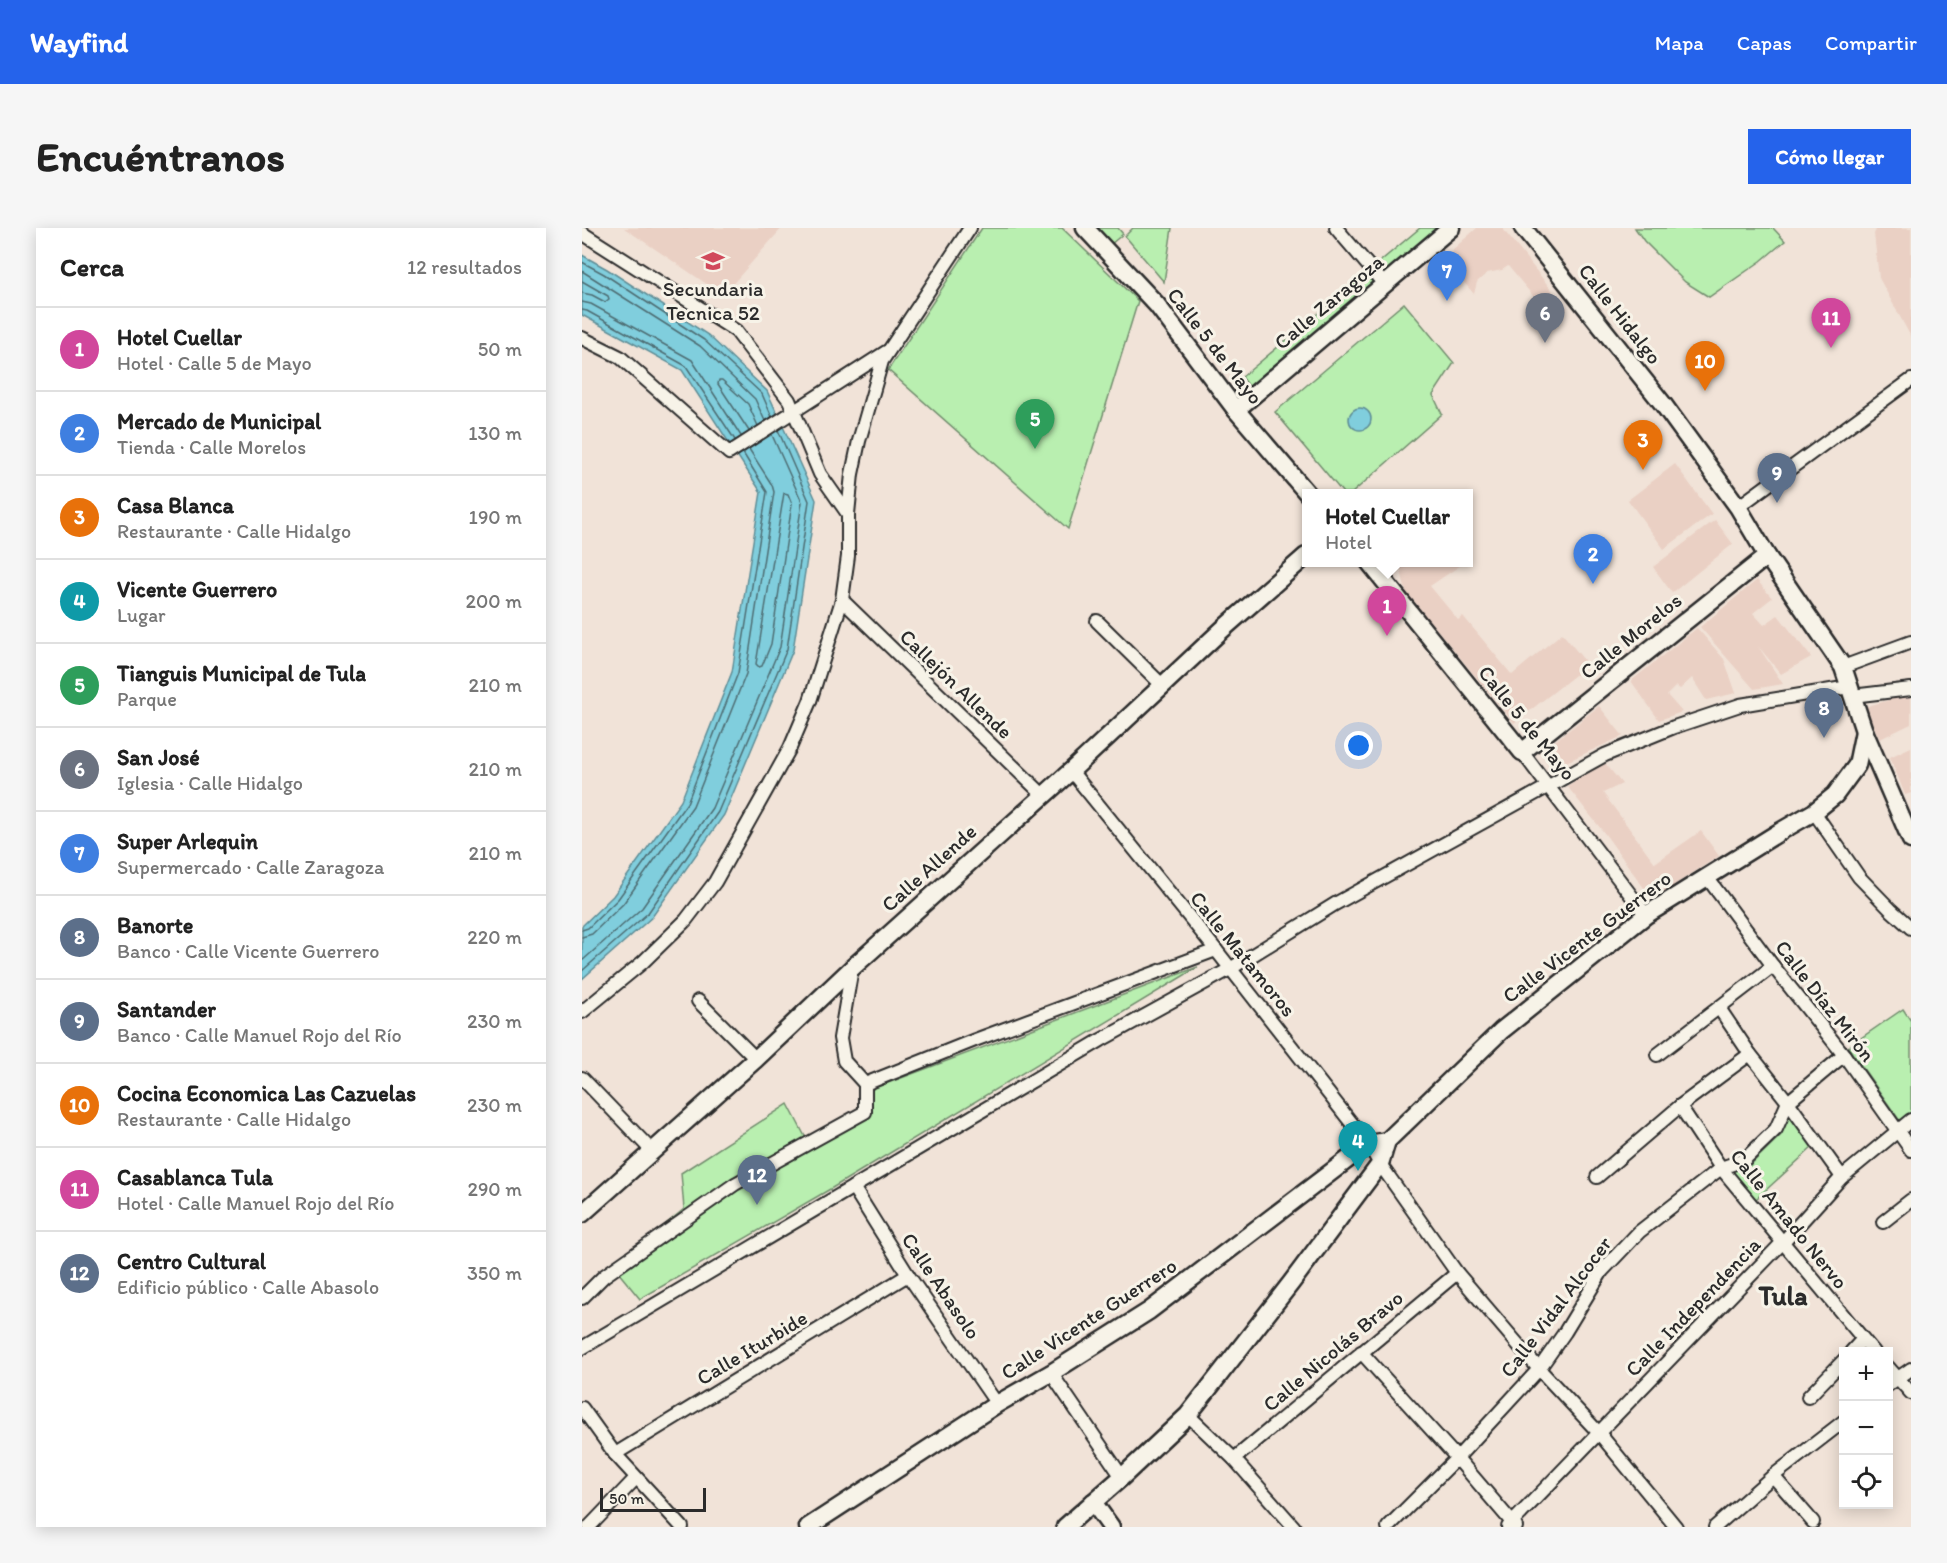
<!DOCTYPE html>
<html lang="es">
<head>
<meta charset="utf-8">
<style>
  body { margin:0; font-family:Itim,sans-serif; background:#f6f6f6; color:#222 }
  .controls { position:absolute; right:18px; bottom:18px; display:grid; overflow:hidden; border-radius:0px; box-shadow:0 3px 15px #0003 }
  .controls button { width:54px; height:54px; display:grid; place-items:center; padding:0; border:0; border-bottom:2px solid #e0e0e0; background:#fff; color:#222; font:30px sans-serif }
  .scale { position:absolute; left:18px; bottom:15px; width:106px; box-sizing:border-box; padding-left:6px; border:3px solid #2b2b2b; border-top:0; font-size:16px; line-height:21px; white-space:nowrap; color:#2b2b2b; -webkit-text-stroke:4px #f7f3e8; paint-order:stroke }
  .you { position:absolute; left:777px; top:518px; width:21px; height:21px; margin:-15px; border:4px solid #fff; border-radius:50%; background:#1a73e8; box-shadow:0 0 0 9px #1a73e833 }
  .badge { display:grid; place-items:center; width:39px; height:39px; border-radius:50%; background:#2563eb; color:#fff; font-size:20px; font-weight:700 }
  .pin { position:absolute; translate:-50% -50px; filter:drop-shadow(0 2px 3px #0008) }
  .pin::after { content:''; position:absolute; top:32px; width:21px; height:18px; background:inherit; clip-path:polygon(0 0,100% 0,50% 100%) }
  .popup { position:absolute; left:720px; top:261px; width:171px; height:78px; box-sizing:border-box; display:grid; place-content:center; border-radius:0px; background:#fff; filter:drop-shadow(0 2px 4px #0005); font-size:20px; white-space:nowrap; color:#767676 }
  .popup b { font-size:22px; color:#222 }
  .popup::after { content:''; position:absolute; left:50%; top:100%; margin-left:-12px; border:12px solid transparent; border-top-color:#fff }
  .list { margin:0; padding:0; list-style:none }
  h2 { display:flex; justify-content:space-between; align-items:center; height:78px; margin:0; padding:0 24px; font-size:26px }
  h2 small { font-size:20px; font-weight:400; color:#767676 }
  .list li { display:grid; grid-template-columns:39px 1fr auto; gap:18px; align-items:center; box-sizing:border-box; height:84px; padding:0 24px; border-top:2px solid #e0e0e0 }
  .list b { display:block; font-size:22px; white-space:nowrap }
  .list p { margin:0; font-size:20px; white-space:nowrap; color:#767676 }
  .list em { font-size:20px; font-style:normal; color:#767676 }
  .icon { flex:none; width:33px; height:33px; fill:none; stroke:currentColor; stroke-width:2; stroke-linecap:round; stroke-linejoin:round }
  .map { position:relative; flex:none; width:1329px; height:1299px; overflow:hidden; border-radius:0px }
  header { display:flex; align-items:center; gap:36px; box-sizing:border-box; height:84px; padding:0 30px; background:#2563eb; color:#fff }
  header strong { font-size:28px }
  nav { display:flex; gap:33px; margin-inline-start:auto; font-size:21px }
  .intro { display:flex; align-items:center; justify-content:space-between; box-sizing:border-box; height:144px; padding:0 36px }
  h1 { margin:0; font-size:42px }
  .button { padding:15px 27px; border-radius:0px; background:#2563eb; color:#fff; font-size:21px; font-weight:700 }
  main { display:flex; gap:36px; padding:0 36px }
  aside { flex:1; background:#fff; border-radius:0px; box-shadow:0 3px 15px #0003 }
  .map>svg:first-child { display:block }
  .built { fill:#ead0c4 }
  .green { fill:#b9efb0; stroke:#728d6e; stroke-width:1.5 }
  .water { fill:#80cedd; stroke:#5e8d96; stroke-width:1.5 }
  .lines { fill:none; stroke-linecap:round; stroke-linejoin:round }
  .shore { stroke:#4d6c72; stroke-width:1.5 }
  .street-casing { stroke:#2b2b2b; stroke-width:16 }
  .secondary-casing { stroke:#2b2b2b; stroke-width:21 }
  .street { stroke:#f7f3e8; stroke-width:12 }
  .secondary { stroke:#f7f3e8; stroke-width:16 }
  .labels { text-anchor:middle; stroke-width:6; stroke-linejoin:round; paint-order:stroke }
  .poi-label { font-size:21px; fill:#2b2b2b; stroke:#f7f3e8 }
  .street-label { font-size:21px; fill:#2b2b2b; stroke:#f7f3e8 }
  .district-label { font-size:27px; font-weight:bold; fill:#2b2b2b; stroke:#f7f3e8 }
</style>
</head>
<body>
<header>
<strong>Wayfind</strong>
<nav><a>Mapa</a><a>Capas</a><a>Compartir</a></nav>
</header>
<div class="intro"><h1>Encuéntranos</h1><a class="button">Cómo llegar</a></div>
<main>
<aside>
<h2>Cerca<small>12 resultados</small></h2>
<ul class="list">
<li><span class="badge" style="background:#d1479c">1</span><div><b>Hotel Cuellar</b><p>Hotel · Calle 5 de Mayo</p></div><em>50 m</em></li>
<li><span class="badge" style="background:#3f7fe0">2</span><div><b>Mercado de Municipal</b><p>Tienda · Calle Morelos</p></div><em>130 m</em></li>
<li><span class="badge" style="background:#e8710a">3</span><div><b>Casa Blanca</b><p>Restaurante · Calle Hidalgo</p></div><em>190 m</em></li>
<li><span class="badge" style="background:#0f9aa8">4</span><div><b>Vicente Guerrero</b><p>Lugar</p></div><em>200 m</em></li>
<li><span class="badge" style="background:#2e9e5b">5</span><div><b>Tianguis Municipal de Tula</b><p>Parque</p></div><em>210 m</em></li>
<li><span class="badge" style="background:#6b7280">6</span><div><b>San José</b><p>Iglesia · Calle Hidalgo</p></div><em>210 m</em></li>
<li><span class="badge" style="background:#3f7fe0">7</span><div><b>Super Arlequin</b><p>Supermercado · Calle Zaragoza</p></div><em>210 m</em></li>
<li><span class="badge" style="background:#5c6f8a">8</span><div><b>Banorte</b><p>Banco · Calle Vicente Guerrero</p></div><em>220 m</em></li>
<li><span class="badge" style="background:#5c6f8a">9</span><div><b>Santander</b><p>Banco · Calle Manuel Rojo del Río</p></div><em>230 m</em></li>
<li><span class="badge" style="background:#e8710a">10</span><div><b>Cocina Economica Las Cazuelas</b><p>Restaurante · Calle Hidalgo</p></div><em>230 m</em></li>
<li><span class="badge" style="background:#d1479c">11</span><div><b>Casablanca Tula</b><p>Hotel · Calle Manuel Rojo del Río</p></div><em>290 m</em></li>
<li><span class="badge" style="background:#5c6f8a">12</span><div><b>Centro Cultural</b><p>Edificio público · Calle Abasolo</p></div><em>350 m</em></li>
</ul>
</aside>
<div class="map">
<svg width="1329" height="1299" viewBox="0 0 1329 1299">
  <rect width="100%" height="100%" fill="#f1e3d8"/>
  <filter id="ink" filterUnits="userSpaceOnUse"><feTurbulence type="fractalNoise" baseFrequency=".0167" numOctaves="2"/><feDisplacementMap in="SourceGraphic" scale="12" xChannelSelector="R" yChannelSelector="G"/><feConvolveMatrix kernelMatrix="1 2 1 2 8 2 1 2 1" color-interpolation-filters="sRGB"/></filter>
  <g filter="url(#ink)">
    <!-- built -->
    <g class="built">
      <polygon points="42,0 200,0 141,67"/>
      <polygon points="895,0 920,0 985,81 972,93 926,38 920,42 905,45 895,54 892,66 861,30"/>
      <polygon points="1295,0 1329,0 1329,109 1297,50 1292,6"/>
      <polygon points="1093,236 1130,286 1082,321 1046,272"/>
      <polygon points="1133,292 1151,316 1090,365 1071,339"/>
      <polygon points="817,334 882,335 848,358 876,392 881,388 930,447 980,405 1006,437 932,495 824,364"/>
      <polygon points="1175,352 1190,370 1171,385 1182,397 1196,387 1229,429 1199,446 1176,418 1201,456 1172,461 1118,399"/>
      <polygon points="1115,400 1142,431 1154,465 1124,472 1110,450 1098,461 1094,458 1085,467 1100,484 1077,492 1049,453"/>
      <polygon points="1329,469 1329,496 1298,511 1282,479 1311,471"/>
      <polygon points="1017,478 1041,508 982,535 968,517"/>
      <polygon points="1329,519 1329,565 1323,567 1308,529"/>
      <polygon points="1023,535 1040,556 1021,565 1073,635 1119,603 1137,628 1070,671 1023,606 985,558"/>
    </g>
    <!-- green -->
    <g class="green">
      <polygon points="400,0 480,0 556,73 486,301 306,142"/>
      <polygon points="514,0 536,0 541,6 529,16"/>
      <polygon points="551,0 590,0 582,54 543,8"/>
      <polygon points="838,0 863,0 669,161 660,149"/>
      <polygon points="1053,0 1191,0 1203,13 1179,33 1127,69 1103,54 1062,13"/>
      <polygon points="822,75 872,135 851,167 860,186 770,265 761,265 693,184"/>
      <polygon points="616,739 250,960 58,1071 32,1039 102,981 99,945 206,876 228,918 288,885 287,862"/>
      <polygon points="1321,781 1329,793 1329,885 1318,893 1266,819"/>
      <polygon points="1206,886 1231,919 1173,972 1150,943 1168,937 1199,907"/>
    </g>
    <!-- water -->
    <g class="water">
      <polygon points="0,27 25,41 126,107 185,163 234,272 211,422 142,587 70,689 0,751 0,698 31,668 99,573 150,444 179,264 100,142 0,87"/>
      <circle cx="778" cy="191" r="11"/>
    </g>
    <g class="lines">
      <!-- shore -->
      <g class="shore">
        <polyline points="0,34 22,46 122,112 180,166 190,189"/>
        <polyline points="0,43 118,118 173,171 183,193"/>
        <polyline points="0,53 26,68 27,71 23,74 10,67 0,65"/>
        <polyline points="0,74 9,76 110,132 159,208"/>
        <polyline points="0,82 5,83 104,138 153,212"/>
        <polyline points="167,203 136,156 137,152 140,152 166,176 176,198"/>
        <polygon points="202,265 206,266 210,276 189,416 180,438 177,439 174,436"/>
        <polyline points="0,702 6,700 36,671 105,575 156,445 185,264 161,225"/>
        <polyline points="0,709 10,706 41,676 111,578 164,446 192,264 190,257 167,221"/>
        <polyline points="0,733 60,680 130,580 198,419 220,274 190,207"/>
        <polyline points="0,743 66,685 136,584 205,421 227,273 196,202"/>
      </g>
      <!-- street casing -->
      <g class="street-casing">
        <g id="street">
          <polyline points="754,0 802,56"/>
          <polyline points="0,5 154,103 207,172 238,246 266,286"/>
          <polyline points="0,110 38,129 147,225 304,124"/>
          <polyline points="1156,279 1329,152"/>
          <polyline points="260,372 461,567"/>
          <polyline points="515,393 579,456"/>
          <polyline points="1261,439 1329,414"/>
          <polyline points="1270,468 1329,461"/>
          <polyline points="940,524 1064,687"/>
          <polyline points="489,543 634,722 786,916 798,936 875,1045 957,1141 1017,1205 1094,1299"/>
          <polyline points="1232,584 1277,649 1309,682 1329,700"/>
          <polyline points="1124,648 1191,738 1262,827 1329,922"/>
          <polyline points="116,773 174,831"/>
          <polyline points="1137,780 1168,826 1206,874 1260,949"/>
          <polyline points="0,784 61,734 104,692 133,654 208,520 228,473 260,372 266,328 266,286 270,246 277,213 300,133 388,0"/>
          <polyline points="1075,827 1191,738"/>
          <polyline points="0,850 71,924"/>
          <polyline points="283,856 393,812 634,722"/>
          <polyline points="1098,878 1139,940 1292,1124"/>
          <polyline points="1015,949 1098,878 1168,826"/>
          <polyline points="271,959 326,1047 415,1176"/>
          <polyline points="1301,994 1329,972"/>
          <polyline points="0,1070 22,1048 153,956 283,884 283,856 262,833 258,810 270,740"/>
          <polyline points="0,1120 519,812 648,741 753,676 1023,527 1092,499 1158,477 1267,459"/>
          <polyline points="779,1124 875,1230 934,1299"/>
          <polyline points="1269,1124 1280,1112"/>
          <polyline points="1306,1139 1329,1165"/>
          <polyline points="469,1145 540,1249"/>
          <polyline points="1306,1157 1329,1141"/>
          <polyline points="1226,1169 1262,1132"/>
          <polyline points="0,1180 33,1226 100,1299"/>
          <polyline points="606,1187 652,1231 712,1299"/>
          <polyline points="33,1226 326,1047"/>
          <polyline points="652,1231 875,1045"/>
          <polyline points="1191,1248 1231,1294"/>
          <polyline points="7,1299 54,1250"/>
          <polyline points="806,1299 875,1230 957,1141 983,1104 1020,1043 1057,1004 1139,940 1162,932 1194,901 1206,874 1262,827"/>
          <polyline points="926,1299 1200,1015 1260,949 1329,892"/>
          <polyline points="1133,1299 1191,1248 1262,1193"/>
        </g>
      </g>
      <!-- secondary casing -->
      <g class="secondary-casing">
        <g id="secondary">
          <polyline points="503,0 575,77 654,182 726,266"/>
          <polyline points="941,0 1081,176 1156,279 1185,328 1261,439 1282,503 1329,612"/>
          <polyline points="654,182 869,0"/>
          <polyline points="787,334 940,524 1185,328"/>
          <polyline points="0,986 174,831 270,740 489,543 642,400 724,328"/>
          <polyline points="511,1274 529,1299"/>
          <polyline points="226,1299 415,1176 469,1145 567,1083 786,916 805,913"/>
          <polyline points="483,1299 540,1249 606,1187 709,1055 798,936 805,913 919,803 1064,687 1199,603 1232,584 1253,567 1275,537 1282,503"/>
        </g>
      </g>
      <!-- street -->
      <use href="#street" class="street"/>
      <!-- secondary -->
      <use href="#secondary" class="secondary"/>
    </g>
  </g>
  <!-- icons -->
  <defs>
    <g id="school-bare" transform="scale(1.8)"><path d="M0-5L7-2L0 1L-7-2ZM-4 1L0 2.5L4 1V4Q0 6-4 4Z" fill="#d1495b" stroke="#f7f3e8" stroke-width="2.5" paint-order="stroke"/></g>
  </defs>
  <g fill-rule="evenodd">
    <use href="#school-bare" x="131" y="33"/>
  </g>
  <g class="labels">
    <!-- poi labels -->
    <g class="poi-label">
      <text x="131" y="68">Secundaria<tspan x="131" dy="24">Tecnica 52</tspan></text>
    </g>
    <!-- street labels -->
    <g class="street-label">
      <text transform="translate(747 74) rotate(-40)" y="7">Calle Zaragoza</text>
      <text transform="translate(1038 86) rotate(52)" y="7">Calle Hidalgo</text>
      <text transform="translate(633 118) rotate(52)" y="7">Calle 5 de Mayo</text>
      <text transform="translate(1049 408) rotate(-39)" y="7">Calle Morelos</text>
      <text transform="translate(374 456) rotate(44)" y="7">Callejón Allende</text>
      <text transform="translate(945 495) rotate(51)" y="7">Calle 5 de Mayo</text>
      <text transform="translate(347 640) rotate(-42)" y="7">Calle Allende</text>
      <text transform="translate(1005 709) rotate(-37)" y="7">Calle Vicente Guerrero</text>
      <text transform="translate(661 726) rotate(51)" y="7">Calle Matamoros</text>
      <text transform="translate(1243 773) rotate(52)" y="7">Calle Díaz Mirón</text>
      <text transform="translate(1207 991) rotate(51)" y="7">Calle Amado Nervo</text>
      <text transform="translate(359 1058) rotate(56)" y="7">Calle Abasolo</text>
      <text transform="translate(974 1079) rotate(-53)" y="7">Calle Vidal Alcocer</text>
      <text transform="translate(1111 1079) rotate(-46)" y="7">Calle Independencia</text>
      <text transform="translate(507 1091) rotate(-33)" y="7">Calle Vicente Guerrero</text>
      <text transform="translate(170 1120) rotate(-31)" y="7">Calle Iturbide</text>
      <text transform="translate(751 1123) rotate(-40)" y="7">Calle Nicolás Bravo</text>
    </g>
    <!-- district labels -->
    <g class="district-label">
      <text x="1201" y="1077">Tula</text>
    </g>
  </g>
</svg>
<div class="controls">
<button>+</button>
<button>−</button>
<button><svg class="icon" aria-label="locate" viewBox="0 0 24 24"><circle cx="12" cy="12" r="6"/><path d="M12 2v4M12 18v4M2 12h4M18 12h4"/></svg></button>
</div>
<div class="scale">50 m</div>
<div class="you"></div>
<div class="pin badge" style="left:805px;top:408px;background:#d1479c">1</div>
<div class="popup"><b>Hotel Cuellar</b>Hotel</div>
<div class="pin badge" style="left:1011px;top:356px;background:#3f7fe0">2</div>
<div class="pin badge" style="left:1061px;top:242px;background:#e8710a">3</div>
<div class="pin badge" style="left:776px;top:943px;background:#0f9aa8">4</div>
<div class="pin badge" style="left:453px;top:221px;background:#2e9e5b">5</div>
<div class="pin badge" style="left:963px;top:115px;background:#6b7280">6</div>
<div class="pin badge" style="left:865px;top:73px;background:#3f7fe0">7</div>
<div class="pin badge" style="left:1242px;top:510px;background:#5c6f8a">8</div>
<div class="pin badge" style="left:1195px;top:275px;background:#5c6f8a">9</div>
<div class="pin badge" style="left:1123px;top:163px;background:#e8710a">10</div>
<div class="pin badge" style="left:1249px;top:120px;background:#d1479c">11</div>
<div class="pin badge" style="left:175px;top:977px;background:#5c6f8a">12</div>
</div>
</main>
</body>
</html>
